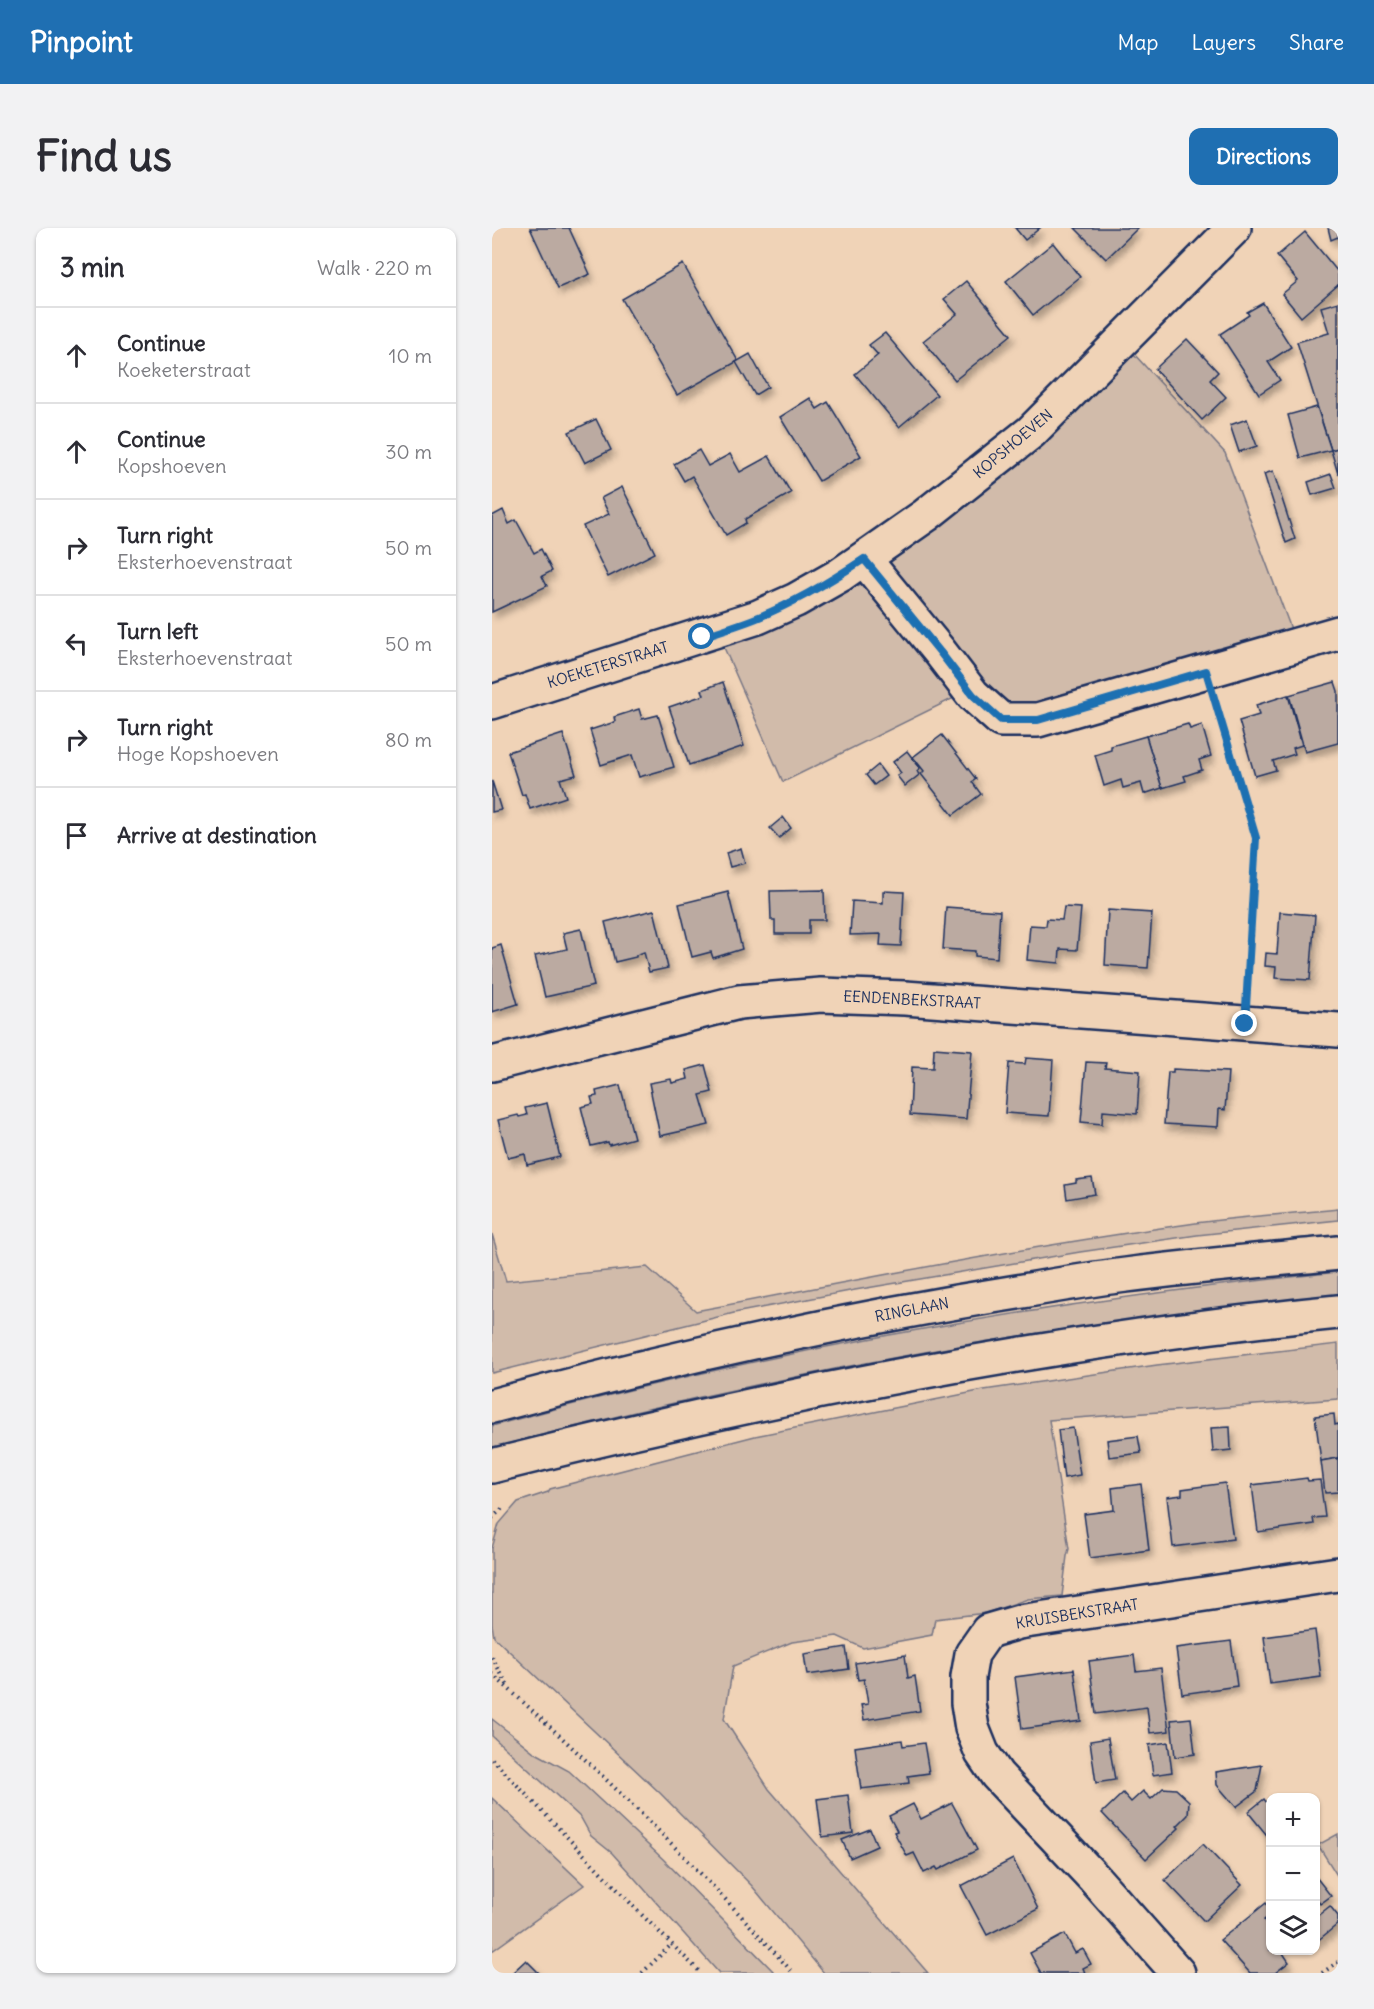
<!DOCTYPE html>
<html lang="en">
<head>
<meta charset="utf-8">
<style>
  body { margin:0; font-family:Delius,sans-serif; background:#f2f2f3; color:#2b2b33 }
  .controls { position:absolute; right:18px; bottom:18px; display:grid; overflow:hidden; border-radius:12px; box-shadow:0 2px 4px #0004 }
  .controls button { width:54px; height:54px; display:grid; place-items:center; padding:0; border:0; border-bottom:2px solid #e1e1e2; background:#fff; color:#2b2b33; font:30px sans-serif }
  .stop { position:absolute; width:18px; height:18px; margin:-14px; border:4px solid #1f6fb2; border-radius:50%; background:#fff }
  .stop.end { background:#1f6fb2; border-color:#fff; box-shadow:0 2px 6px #0008 }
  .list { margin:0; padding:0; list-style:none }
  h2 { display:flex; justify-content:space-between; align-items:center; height:78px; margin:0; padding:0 24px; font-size:26px }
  h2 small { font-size:20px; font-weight:400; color:#7c7c81 }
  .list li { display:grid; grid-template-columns:39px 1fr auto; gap:18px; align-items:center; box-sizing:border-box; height:96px; padding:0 24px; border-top:2px solid #e1e1e2 }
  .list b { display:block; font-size:22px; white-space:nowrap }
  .list p { margin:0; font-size:20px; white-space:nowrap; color:#7c7c81 }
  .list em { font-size:20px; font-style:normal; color:#7c7c81 }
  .icon { flex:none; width:33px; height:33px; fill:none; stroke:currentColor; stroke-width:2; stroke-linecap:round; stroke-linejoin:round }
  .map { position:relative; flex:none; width:846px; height:1745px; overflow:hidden; border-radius:12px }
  header { display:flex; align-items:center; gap:36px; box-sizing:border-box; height:84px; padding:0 30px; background:#1f6fb2; color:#fff }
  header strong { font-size:28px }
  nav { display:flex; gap:33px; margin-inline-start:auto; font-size:21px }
  .intro { display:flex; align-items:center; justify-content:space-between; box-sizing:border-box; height:144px; padding:0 36px }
  h1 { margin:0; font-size:42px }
  .button { padding:15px 27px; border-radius:12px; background:#1f6fb2; color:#fff; font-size:21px; font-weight:700 }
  main { display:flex; gap:36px; padding:0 36px }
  aside { flex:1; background:#fff; border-radius:12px; box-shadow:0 2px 4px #0004 }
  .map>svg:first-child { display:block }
  .green { fill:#d1bbaa; stroke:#767584; stroke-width:1.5 }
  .building { fill:#bbaaa1; stroke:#1b2f5e; stroke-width:1.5; filter:url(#shadow) }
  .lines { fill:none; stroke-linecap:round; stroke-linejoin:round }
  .minor-casing { stroke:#1b2f5e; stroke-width:38 }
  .highway-casing { stroke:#1b2f5e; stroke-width:38 }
  .path { stroke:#1b2f5e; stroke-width:4; stroke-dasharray:1.5 4.5; stroke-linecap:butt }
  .minor { stroke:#f0d3b7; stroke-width:33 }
  .highway { stroke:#f0d3b7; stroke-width:33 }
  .route { stroke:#1f6fb2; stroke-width:8 }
  .labels { text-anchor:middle; stroke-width:4.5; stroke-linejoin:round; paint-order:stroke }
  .street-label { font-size:15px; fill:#1b2f5e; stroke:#f0d3b7 }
</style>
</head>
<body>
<header>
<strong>Pinpoint</strong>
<nav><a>Map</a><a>Layers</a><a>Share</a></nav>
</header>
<div class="intro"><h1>Find us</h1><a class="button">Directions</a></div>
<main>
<aside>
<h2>3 min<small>Walk · 220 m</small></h2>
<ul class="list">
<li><svg class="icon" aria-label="ahead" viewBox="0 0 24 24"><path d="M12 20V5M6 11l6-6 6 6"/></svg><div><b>Continue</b><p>Koeketerstraat</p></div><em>10 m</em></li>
<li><svg class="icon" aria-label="ahead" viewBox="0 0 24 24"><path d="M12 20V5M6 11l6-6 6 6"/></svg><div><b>Continue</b><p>Kopshoeven</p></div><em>30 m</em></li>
<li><svg class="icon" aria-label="right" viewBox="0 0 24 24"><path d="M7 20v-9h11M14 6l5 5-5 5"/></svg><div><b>Turn right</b><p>Eksterhoevenstraat</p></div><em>50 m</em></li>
<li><svg class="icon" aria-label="left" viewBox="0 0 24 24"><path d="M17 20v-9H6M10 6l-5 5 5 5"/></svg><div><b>Turn left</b><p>Eksterhoevenstraat</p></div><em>50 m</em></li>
<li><svg class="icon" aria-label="right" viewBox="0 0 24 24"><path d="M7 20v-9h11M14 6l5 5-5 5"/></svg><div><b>Turn right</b><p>Hoge Kopshoeven</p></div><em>80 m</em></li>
<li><svg class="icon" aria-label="arrive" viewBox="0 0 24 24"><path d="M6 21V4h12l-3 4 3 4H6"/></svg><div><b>Arrive at destination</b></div></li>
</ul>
</aside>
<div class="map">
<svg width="846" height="1745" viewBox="0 0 846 1745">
  <defs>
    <filter id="shadow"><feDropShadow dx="3.5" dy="6" stdDeviation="3" flood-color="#0004"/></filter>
  </defs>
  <rect width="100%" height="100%" fill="#f0d3b7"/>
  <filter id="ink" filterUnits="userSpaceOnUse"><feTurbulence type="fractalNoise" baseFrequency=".0167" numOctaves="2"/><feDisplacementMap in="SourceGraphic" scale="12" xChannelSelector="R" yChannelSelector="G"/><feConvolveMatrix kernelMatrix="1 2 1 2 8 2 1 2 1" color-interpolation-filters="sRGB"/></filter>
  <g filter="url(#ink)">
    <!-- green -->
    <g class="green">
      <polygon points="641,125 733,225 799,401 608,461 531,479 501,468 397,335 557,208"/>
      <polygon points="369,356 385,359 464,469 291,554 230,415 315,383"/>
      <path d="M846 981V992L705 1007 588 1024 363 1062 242 1085 0 1145V1006L14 1053 155 1039 204 1083C368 1051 531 1019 697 996 746 989 796 986 846 981Z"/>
      <path d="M846 1044V1068C708 1082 570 1099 433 1124 288 1150 143 1182 0 1220V1198C276 1121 561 1073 846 1044Z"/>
      <polygon points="846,1116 846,1171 557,1192 577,1321 575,1328 570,1368 536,1371 494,1385 443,1391 440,1407 371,1420 345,1408 300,1414 241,1438 232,1491 277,1561 436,1745 332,1745 260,1658 168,1565 2,1409 0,1396 0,1320 7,1296 26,1274 56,1264 58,1261 263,1208 492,1162 665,1137"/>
      <polygon points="0,1491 42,1524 77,1543 171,1631 283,1745 227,1745 120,1625 99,1608 89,1590 0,1508"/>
      <polygon points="0,1570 92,1657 0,1723"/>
      <polygon points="846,1606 846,1649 826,1617"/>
    </g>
    <!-- building -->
    <g class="building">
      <polygon points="38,0 77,0 98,46 66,60"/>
      <polygon points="523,0 548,0 533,12"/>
      <polygon points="583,0 646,0 614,31"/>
      <polygon points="836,0 846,0 846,9 839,12"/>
      <polygon points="813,4 846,44 846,57 809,89 790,66 806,53 785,28"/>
      <polygon points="561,15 588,49 541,87 514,53"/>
      <polygon points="191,36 246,133 185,167 130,71"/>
      <polygon points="474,53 519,107 463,152 431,113 465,86 452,71"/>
      <polygon points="846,74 846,220 839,222 805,114 837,105 829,79"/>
      <polygon points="771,75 799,119 776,134 788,152 767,166 728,106 757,87 755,84"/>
      <polygon points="393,105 445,167 407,199 363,146 386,127 377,117"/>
      <polygon points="695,111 726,144 718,152 734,169 710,192 663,141"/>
      <polygon points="258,126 276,159 263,167 244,134"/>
      <polygon points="318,170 325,181 336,174 369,228 327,253 288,189"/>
      <polygon points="825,179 839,222 808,230 796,187"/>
      <polygon points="104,191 119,222 93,235 77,204"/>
      <polygon points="755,191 765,218 747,224 738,197"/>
      <polygon points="846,220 846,246 839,222"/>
      <polygon points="207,222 216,238 238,226 248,244 277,228 299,265 253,291 254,295 234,307 200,248 192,253 182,236"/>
      <polygon points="781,243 803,311 794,315 772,246"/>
      <polygon points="839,246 844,260 820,267 816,254"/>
      <polygon points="130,259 163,325 116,349 91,298 117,286 109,270"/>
      <polygon points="11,282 17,296 24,292 42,325 49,321 60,343 50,348 55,358 0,384 0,288"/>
      <polygon points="231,454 252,518 197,537 177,479 212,467 210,462"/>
      <polygon points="843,454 846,463 846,515 813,524 797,467"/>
      <polygon points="796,467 810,517 801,520 803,526 781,533 784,542 763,548 747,493 767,487 764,477"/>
      <polygon points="147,481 150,491 166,487 182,539 147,549 140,527 109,537 98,502 123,494 122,489"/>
      <polygon points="696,496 698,501 710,497 719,528 707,532 710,542 692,548 694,553 670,560 654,508"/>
      <polygon points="71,506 84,547 68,551 74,569 38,581 33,566 30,567 16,524"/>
      <polygon points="450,507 484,551 480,554 489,566 461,587 429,546 432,543 421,529"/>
      <polygon points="654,508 670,560 652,566 649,555 631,560 629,552 612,558 603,527 619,522 619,518"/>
      <polygon points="415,523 428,540 425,543 427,547 413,558 405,548 409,545 401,534"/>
      <polygon points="386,537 394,548 382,557 374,547"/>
      <polygon points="0,553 9,582 0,584"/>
      <polygon points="291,589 299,600 287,610 278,600"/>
      <polygon points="249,620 253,635 238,639 234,625"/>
      <polygon points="332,662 333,692 317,692 317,706 283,706 283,692 279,692 278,663"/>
      <polygon points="391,663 412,664 409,718 388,717 389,706 358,707 360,673 391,675"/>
      <polygon points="236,664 250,721 221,730 219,724 200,729 187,676"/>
      <polygon points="454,679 508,683 505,730 483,728 483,723 451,721"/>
      <polygon points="572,679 589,680 585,722 568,721 567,735 535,732 538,697 554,698 555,691 570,692"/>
      <polygon points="162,682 176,740 157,744 152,724 144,727 144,729 123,734 113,694"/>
      <polygon points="616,682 660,685 656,740 613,737"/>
      <polygon points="788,684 823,687 818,752 783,750 784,739 773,738 774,725 785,726"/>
      <polygon points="89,701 102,758 53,769 43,728 75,721 71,705"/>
      <polygon points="9,717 26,776 0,784 0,720"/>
      <polygon points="442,820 480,823 474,891 418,887 420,839 441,840"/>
      <polygon points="534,830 561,832 557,888 513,885 517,835 533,836"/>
      <polygon points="594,834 614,835 613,840 648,843 645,886 611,883 610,896 589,894"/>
      <polygon points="213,837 220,864 208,867 217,897 168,908 157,855 179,851 180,855 196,851 194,842"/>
      <polygon points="681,841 736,844 733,882 727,881 726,899 672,896 676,844 681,844"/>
      <polygon points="128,857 142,910 117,917 116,914 99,918 89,879 101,876 99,869 105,868 104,863"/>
      <polygon points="55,875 68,929 35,937 33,926 16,930 6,892 26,887 27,889 35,887 33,880"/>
      <polygon points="600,950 603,966 575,971 573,957 584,955 584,952"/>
      <polygon points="842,1186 843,1197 846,1196 846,1230 829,1233 823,1188"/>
      <polygon points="738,1199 739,1222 721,1224 719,1200"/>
      <polygon points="581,1200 588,1247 572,1250 566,1202"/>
      <polygon points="646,1208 649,1225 617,1229 615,1212"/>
      <polygon points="846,1230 846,1264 833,1265 829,1233"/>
      <polygon points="815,1250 816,1253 828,1252 833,1289 821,1290 822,1296 766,1304 760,1257"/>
      <polygon points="733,1255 741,1311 681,1319 675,1269 690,1267 690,1261"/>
      <polygon points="649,1256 657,1322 598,1330 592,1286 622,1282 620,1260"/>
      <polygon points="823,1402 829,1449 778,1456 772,1409"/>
      <polygon points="739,1413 745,1458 690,1466 684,1420"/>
      <polygon points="354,1419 357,1441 315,1447 312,1426"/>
      <polygon points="413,1427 416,1450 423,1448 428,1483 372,1492 369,1477 376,1476 372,1451 366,1452 363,1435"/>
      <polygon points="642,1427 644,1443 669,1440 677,1503 658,1505 655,1479 604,1486 597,1433"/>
      <polygon points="582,1441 589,1493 530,1501 523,1449"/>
      <polygon points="699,1490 703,1526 683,1529 679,1492"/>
      <polygon points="616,1510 623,1552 604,1555 598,1513"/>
      <polygon points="410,1512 411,1518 432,1515 437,1545 416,1548 417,1555 369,1561 363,1519"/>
      <polygon points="676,1514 680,1544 661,1547 657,1517"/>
      <polygon points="770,1537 765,1563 744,1579 725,1557 724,1544"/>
      <polygon points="671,1560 684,1561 697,1573 696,1587 685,1598 687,1600 654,1631 610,1585 631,1565 639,1574 651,1563 659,1571"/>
      <polygon points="356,1567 361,1605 330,1609 325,1571"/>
      <polygon points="772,1571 778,1579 778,1611 756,1584"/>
      <polygon points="460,1575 485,1622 446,1642 444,1639 432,1645 422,1625 415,1628 402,1604 405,1603 397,1588 421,1576 429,1591"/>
      <polygon points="378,1601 385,1618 358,1630 350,1612"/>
      <polygon points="711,1616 750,1657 712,1693 673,1652"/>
      <polygon points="521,1631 546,1681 495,1707 469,1658"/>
      <polygon points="824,1649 839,1668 828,1676 824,1670"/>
      <polygon points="774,1675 778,1680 778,1687 772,1692 778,1700 778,1722 789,1722 797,1734 783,1745 758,1745 728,1712"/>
      <polygon points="838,1678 846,1688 846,1696 824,1714 824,1689"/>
      <polygon points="573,1706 583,1725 591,1721 599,1736 591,1740 593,1745 549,1745 538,1725"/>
      <polygon points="34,1732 47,1745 20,1745"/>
    </g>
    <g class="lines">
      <!-- minor casing -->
      <g class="minor-casing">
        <g id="minor">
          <polyline points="372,331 448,424 481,467 509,492 546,492 846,405"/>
          <polyline points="0,474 266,389 304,372 348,347 434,287 539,204 742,0"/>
          <polyline points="0,836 247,774 329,767 413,770 846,802"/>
          <polyline points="686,1745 602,1650 505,1547 490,1525 480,1500 476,1475 476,1449 480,1426 496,1403 527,1394 846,1346"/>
        </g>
      </g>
      <!-- highway casing -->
      <g class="highway-casing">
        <g id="highway">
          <path d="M0 1178C175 1131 352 1091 531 1063 565 1057 600 1051 634 1047 705 1038 775 1032 846 1025"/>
          <path d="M0 1238C278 1168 560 1112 846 1084"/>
        </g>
      </g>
      <!-- path -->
      <g class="path">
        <polyline points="723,473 764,610 755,765"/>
        <polyline points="0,1290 13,1278"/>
        <polyline points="0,1429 17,1460"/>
        <path d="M0 1446C105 1540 207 1639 301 1745"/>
        <polyline points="0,1531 150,1687 209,1745"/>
        <polyline points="150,1745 180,1716"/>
        <polyline points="830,1745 846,1734"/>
      </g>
      <!-- minor -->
      <use href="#minor" class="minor"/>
      <!-- highway -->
      <use href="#highway" class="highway"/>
    </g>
  </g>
  <g class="lines" filter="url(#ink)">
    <!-- route -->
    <path class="route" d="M210 409C229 402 248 397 267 389 304 374 339 353 372 331L448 424 481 467 509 492H546L714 443 764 610 753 796"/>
  </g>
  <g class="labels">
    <!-- street labels -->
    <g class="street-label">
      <text transform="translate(521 216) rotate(-40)" y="5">KOPSHOEVEN</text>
      <text transform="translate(116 437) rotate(-17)" y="5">KOEKETERSTRAAT</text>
      <text transform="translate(420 772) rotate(3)" y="5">EENDENBEKSTRAAT</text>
      <text transform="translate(420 1082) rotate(-11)" y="5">RINGLAAN</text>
      <text transform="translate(585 1386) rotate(-9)" y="5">KRUISBEKSTRAAT</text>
    </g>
  </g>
</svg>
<div class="controls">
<button>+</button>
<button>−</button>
<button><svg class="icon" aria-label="layers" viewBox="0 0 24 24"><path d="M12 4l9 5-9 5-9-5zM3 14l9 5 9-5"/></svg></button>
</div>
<div class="stop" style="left:210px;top:409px"></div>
<div class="stop end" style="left:753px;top:796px"></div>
</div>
</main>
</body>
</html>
